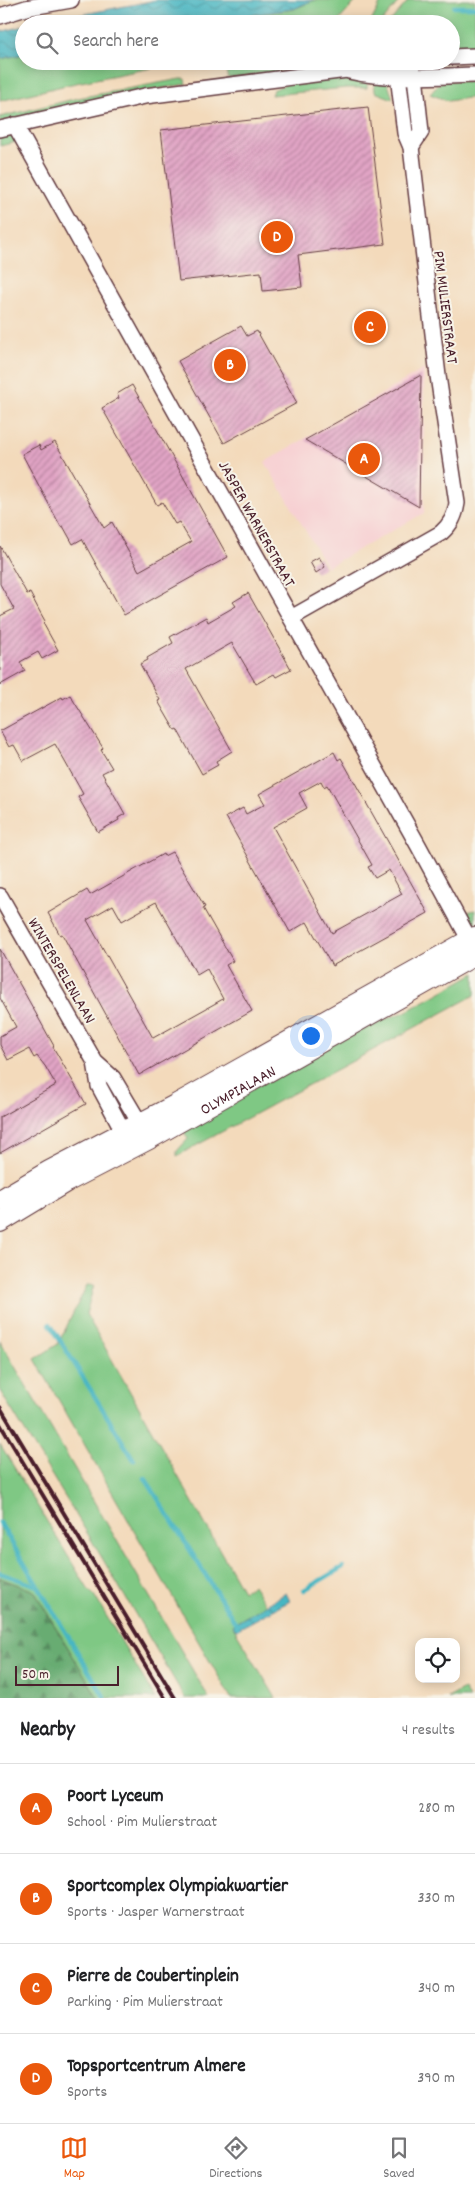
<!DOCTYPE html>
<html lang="en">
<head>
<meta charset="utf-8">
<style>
  body { margin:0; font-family:Dekko,sans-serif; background:#f2f2f2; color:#202124 }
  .controls { position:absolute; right:15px; bottom:15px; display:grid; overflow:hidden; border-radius:10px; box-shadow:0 2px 12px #0003 }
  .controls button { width:45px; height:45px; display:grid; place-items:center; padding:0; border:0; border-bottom:1px solid #e0e0e0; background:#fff; color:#202124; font:25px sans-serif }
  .scale { position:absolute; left:15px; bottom:12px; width:104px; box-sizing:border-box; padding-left:5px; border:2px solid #4a1f2b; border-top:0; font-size:14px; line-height:18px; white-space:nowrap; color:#4a1f2b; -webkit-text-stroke:4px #f7f3e8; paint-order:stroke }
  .you { position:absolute; left:310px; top:1035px; width:18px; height:18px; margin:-12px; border:4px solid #fff; border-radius:50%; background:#1a73e8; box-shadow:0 0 0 8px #1a73e833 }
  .badge { display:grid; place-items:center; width:32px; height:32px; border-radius:50%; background:#ea580c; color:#fff; font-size:16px; font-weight:700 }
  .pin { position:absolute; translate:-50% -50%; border:2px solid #fff; box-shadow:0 1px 5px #0006 }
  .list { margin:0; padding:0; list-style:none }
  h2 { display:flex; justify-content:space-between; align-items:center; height:65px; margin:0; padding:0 20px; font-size:21px }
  h2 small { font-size:16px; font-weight:400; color:#757577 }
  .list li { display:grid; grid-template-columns:32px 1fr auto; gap:15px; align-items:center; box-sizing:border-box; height:90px; padding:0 20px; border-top:1px solid #e0e0e0 }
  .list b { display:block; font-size:19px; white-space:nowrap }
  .list p { margin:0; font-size:16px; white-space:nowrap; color:#757577 }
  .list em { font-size:16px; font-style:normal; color:#757577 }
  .icon { flex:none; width:28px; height:28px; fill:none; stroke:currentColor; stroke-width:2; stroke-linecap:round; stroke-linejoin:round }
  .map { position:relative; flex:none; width:475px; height:1698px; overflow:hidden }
  .search { position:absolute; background:#fff; box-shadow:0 2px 12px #0003; left:15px; right:15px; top:15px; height:55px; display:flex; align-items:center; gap:12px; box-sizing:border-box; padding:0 18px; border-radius:28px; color:#757577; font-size:19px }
  .sheet { height:425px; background:#fff }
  nav { display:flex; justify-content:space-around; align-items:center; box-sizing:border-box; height:70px; border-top:1px solid #e0e0e0; background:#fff; font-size:14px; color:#757577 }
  nav a { display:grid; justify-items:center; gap:2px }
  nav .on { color:#ea580c }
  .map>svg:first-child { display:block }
  .built { fill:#f7cfd2 }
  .grass { fill:#7fc884; stroke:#647458 }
  .forest { fill:url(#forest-firs); stroke:#58664e }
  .water { fill:url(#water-waves); stroke:#486a76 }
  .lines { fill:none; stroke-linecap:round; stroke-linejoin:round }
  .stream { stroke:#47b6c2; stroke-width:4.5 }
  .building { fill:url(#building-hatch); fill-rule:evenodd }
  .minor-casing { stroke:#633b41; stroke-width:18 }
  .tertiary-casing { stroke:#633b41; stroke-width:22 }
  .minor { stroke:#fff; stroke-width:15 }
  .tertiary { stroke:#fff; stroke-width:20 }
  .rail { stroke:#4a1f2b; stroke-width:4 }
  .labels { text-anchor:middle; stroke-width:4; stroke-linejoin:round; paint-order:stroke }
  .street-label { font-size:16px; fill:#4a1f2b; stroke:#f7f3e8 }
</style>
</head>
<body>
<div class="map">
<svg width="475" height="1698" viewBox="0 0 475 1698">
  <defs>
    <pattern id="forest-firs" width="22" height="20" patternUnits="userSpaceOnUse" patternTransform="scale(1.25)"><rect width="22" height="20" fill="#67ac72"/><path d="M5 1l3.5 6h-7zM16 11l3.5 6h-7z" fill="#578b5e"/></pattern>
    <pattern id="water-waves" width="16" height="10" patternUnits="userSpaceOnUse" patternTransform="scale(1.25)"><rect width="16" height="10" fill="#47b6c2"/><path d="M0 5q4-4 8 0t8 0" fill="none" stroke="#3d939e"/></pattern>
    <pattern id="building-hatch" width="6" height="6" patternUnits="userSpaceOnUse" patternTransform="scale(1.25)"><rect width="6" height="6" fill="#e1a4c5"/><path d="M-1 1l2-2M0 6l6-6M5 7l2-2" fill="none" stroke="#b885a0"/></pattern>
  </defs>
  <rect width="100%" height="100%" fill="#f7f3e8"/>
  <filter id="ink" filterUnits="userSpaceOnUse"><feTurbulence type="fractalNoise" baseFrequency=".02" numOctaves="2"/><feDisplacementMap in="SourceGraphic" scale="10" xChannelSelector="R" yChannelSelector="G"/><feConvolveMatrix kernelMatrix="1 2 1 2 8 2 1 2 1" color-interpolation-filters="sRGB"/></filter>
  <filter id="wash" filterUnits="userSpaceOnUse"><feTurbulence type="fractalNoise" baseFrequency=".0096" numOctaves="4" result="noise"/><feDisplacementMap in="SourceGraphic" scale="20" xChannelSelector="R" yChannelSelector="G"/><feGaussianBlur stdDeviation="1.12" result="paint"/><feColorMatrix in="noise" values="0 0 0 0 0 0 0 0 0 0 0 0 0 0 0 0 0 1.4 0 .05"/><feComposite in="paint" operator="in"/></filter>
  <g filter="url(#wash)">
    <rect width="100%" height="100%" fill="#f3dabb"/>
    <!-- built -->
    <polygon class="built" points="424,369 424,513 327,567 265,462"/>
    <!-- grass -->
    <g class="grass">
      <polygon points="314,0 357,0 336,24 186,24 294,9"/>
      <polygon points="382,0 400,0 380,24 370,24"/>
      <polygon points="409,0 475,0 475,49 451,50 451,24 388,24"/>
      <polygon points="24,54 24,61 174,61 166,65 71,84 0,101 0,59"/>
      <polygon points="310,61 356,61 228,78 226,72"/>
      <polygon points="341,77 367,77 367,88 347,88 271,95 273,90 288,83"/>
      <polygon points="374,77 387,81 393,99 375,92"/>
      <polygon points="180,79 185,79 186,84 80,103 0,122 0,117 78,98"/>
      <polygon points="442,81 475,81 475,97 448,101 430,94"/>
      <polygon points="4,134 15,138 16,142 0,146 0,135"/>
      <polygon points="475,910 475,924 467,920 463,913"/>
      <polygon points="475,973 475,995 177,1156 177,1151 188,1139 181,1126 353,1031 405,1012"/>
      <polygon points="87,1285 94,1285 86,1314 243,1591 253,1585 266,1605 232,1625 276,1698 231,1698 35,1359 58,1344"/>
      <polygon points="0,1341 209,1698 185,1698 89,1536 0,1391"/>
      <polygon points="0,1444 88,1589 94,1595 155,1698 98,1698 34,1591 0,1578"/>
      <polygon points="464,1689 469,1698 448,1698"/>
    </g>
    <!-- forest -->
    <polygon class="forest" points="0,1578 34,1591 98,1698 0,1698"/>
    <!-- water -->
    <g class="water">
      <polygon points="156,0 314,0 294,9 186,24 34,24"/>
      <polygon points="24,26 24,54 0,59 0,32"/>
      <polygon points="286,1593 290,1601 236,1630 232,1625"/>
    </g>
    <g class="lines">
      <!-- stream -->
      <g class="stream">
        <polyline points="454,7 475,7"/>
        <polyline points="50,1324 134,1460"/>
        <polyline points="145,1478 238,1627"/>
        <polyline points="0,1523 105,1698"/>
        <polyline points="0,1573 37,1586"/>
        <polyline points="304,1590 343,1567"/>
      </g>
    </g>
    <g id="blocks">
      <!-- building -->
      <g class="building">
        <polygon points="368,107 385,244 298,255 302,287 263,291 261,272 179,281 161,130"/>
        <polygon points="241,326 247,336 257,331 297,403 224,443 178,361"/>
        <polygon points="421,375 419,507 305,440"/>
        <polygon points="132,385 228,557 124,615 82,539 73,544 63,526 61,527 22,454 39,445 41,450 55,442 104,528 112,522 139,571 191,542 179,522 175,524 162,502 157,505 102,408 119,398 117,394"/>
        <polygon points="0,546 27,594 30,593 40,612 45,621 43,623 58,650 42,659 38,652 20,662 25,671 0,685 0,616 14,609 0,584"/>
        <polygon points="319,557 325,567 316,573 310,562"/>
        <polygon points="248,593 291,669 276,677 274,674 256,684 232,643 186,669 232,751 216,761 218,765 202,774 177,729 175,730 169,720 158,701 160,700 140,664 148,660 147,658 173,643 170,637 206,617 208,622 236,606 233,602"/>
        <polygon points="70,695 103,748 101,750 112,768 102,773 125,814 118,818 119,820 98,832 78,797 83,794 55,744 23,761 14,745 9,747 0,731 62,697 63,699"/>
        <path d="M334 752 338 760 341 758 428 913 332 966 307 922 290 932 226 817 243 808 246 814 265 804 259 794ZM321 781 324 787 327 785 372 865 368 867 375 878 389 870 402 894 332 933 273 827 307 808 299 793Z"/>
        <path d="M172 852 205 907 203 908 233 961 226 965 252 1011 139 1075 62 934 60 935 48 913 87 890 90 895 163 854 164 856ZM156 902 197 975 207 969 223 999 153 1038 87 920 113 905 122 921Z"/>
        <polygon points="0,949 54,1046 53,1047 86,1104 0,1153 0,1117 56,1085 45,1066 37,1056 34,1058 29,1049 8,1060 0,1045 0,1036 16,1027 0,998"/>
      </g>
    </g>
  </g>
  <g filter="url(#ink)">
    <use href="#blocks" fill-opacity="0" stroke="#633b41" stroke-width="1"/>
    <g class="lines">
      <!-- minor casing -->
      <g class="minor-casing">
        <g id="minor">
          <polyline points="0,16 26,8 71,0"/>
          <polyline points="451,57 475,56"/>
          <polyline points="411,68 415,76 421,132 411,147"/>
          <path d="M349 71C386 80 437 76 475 75"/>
          <polyline points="15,125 418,845 469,939 472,950"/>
          <polyline points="0,129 145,96 347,70 363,64 390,61"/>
          <path d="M291 618 441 533C451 524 455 516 457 503L438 376 411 147 405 133 398 75 406 61"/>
          <polyline points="0,896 95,1062 113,1078 145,1132"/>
          <polyline points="95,1062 99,1086 128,1140"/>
        </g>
      </g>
      <!-- tertiary casing -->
      <g class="tertiary-casing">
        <g id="tertiary">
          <polyline points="0,1200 49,1171 175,1105 475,937"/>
          <path id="s1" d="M0 1222 66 1182 149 1139 475 955"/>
        </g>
      </g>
      <!-- minor -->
      <use href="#minor" class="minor"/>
      <!-- tertiary -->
      <use href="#tertiary" class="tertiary"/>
      <!-- rail -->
      <g class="rail">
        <polyline points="0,1407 175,1698"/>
        <polyline points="0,1424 165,1698"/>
      </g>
    </g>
  </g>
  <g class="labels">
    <!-- street labels -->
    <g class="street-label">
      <text transform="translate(447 307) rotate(83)" y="6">PIM MULIERSTRAAT</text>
      <text transform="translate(258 523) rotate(61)" y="6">JASPER WARNERSTRAAT</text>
      <text transform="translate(63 970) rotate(60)" y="6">WINTERSPELENLAAN</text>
      <text dy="6" stroke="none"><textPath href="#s1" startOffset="272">OLYMPIALAAN</textPath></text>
    </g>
  </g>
</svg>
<div class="controls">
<button><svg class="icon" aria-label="locate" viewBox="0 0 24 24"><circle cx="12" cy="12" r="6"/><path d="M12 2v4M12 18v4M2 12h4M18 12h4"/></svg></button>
</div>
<div class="scale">50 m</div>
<div class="you"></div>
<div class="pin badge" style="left:364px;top:459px">A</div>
<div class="pin badge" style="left:230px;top:365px">B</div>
<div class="pin badge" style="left:370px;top:327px">C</div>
<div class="pin badge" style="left:277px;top:237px">D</div>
<div class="search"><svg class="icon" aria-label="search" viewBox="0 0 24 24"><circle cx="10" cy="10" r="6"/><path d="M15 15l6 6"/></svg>Search here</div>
</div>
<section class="sheet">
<h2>Nearby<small>4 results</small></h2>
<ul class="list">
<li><span class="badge">A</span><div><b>Poort Lyceum</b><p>School · Pim Mulierstraat</p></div><em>280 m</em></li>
<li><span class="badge">B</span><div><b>Sportcomplex Olympiakwartier</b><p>Sports · Jasper Warnerstraat</p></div><em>330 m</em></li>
<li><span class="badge">C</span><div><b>Pierre de Coubertinplein</b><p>Parking · Pim Mulierstraat</p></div><em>340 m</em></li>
<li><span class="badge">D</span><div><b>Topsportcentrum Almere</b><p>Sports</p></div><em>390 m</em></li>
</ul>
</section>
<nav>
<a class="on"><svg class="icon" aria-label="map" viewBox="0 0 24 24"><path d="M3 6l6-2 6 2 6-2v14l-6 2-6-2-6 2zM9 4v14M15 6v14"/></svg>Map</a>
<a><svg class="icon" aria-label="directions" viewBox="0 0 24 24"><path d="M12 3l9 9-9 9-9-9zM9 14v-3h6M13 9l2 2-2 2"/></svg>Directions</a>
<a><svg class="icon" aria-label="saved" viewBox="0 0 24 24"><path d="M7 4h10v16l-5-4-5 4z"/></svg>Saved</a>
</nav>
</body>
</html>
